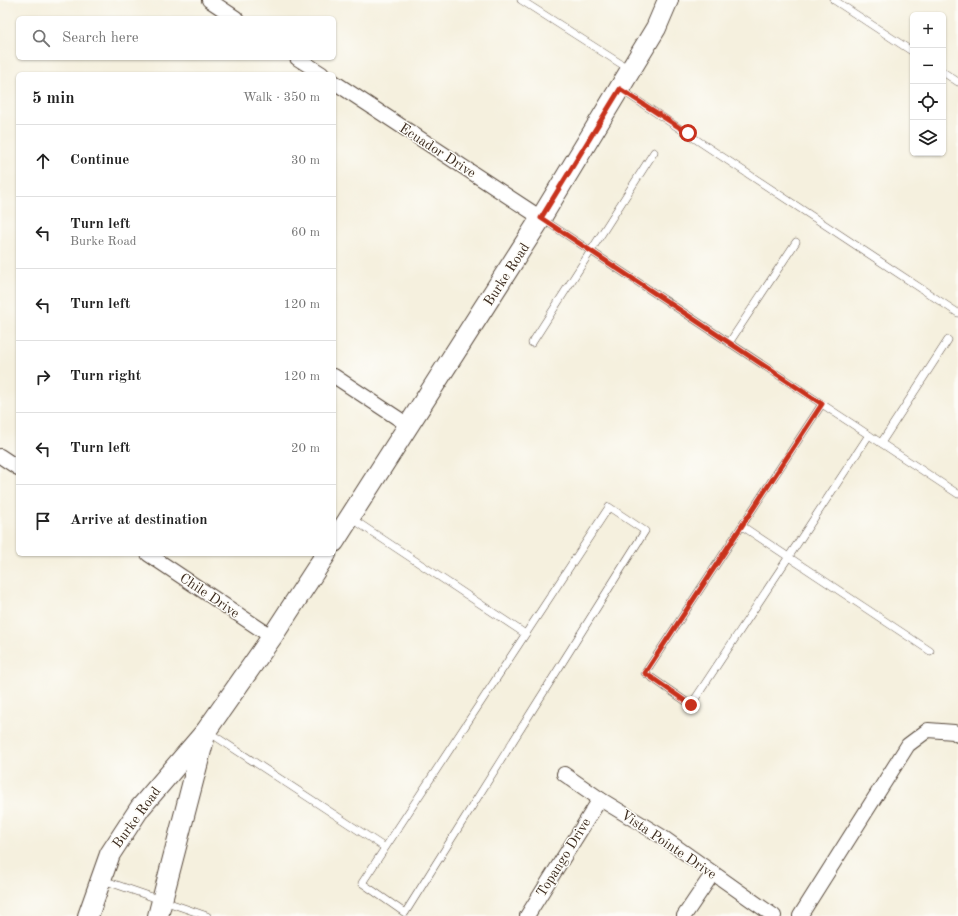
<!DOCTYPE html>
<html lang="en">
<head>
<meta charset="utf-8">
<style>
  body { margin:0; font-family:"Old Standard TT",serif; background:#f6f6f6; color:#222 }
  .controls { position:absolute; right:12px; top:12px; display:grid; overflow:hidden; border-radius:6px; box-shadow:0 1px 3px #0004 }
  .controls button { width:36px; height:36px; display:grid; place-items:center; padding:0; border:0; border-bottom:1px solid #e0e0e0; background:#fff; color:#222; font:20px sans-serif }
  .stop { position:absolute; width:12px; height:12px; margin:-9px; border:3px solid #c8321e; border-radius:50%; background:#fff }
  .stop.end { background:#c8321e; border-color:#fff; box-shadow:0 1px 4px #0008 }
  .list { margin:0; padding:0; list-style:none }
  h2 { display:flex; justify-content:space-between; align-items:center; height:52px; margin:0; padding:0 16px; font-size:17px }
  h2 small { font-size:13px; font-weight:400; color:#767676 }
  .list li { display:grid; grid-template-columns:26px 1fr auto; gap:12px; align-items:center; box-sizing:border-box; height:72px; padding:0 16px; border-top:1px solid #e0e0e0 }
  .list b { display:block; font-size:15px; white-space:nowrap }
  .list p { margin:0; font-size:13px; white-space:nowrap; color:#767676 }
  .list em { font-size:13px; font-style:normal; color:#767676 }
  .icon { flex:none; width:22px; height:22px; fill:none; stroke:currentColor; stroke-width:2; stroke-linecap:round; stroke-linejoin:round }
  .map { position:relative; flex:none; width:958px; height:916px; overflow:hidden }
  .search { position:absolute; background:#fff; box-shadow:0 1px 3px #0004; left:16px; top:16px; width:320px; height:44px; display:flex; align-items:center; gap:10px; box-sizing:border-box; padding:0 14px; border-radius:6px; color:#767676; font-size:15px }
  .panel { position:absolute; background:#fff; box-shadow:0 1px 3px #0004; left:16px; top:72px; width:320px; height:484px; border-radius:6px }
  .map>svg:first-child { display:block }
  .lines { fill:none; stroke-linecap:round; stroke-linejoin:round }
  .lane-casing { stroke:#57483b; stroke-width:8 }
  .street-casing { stroke:#57483b; stroke-width:16 }
  .secondary-casing { stroke:#57483b; stroke-width:22 }
  .lane { stroke:#fff; stroke-width:7 }
  .street { stroke:#fff; stroke-width:14 }
  .secondary { stroke:#fff; stroke-width:20 }
  .route { stroke:#c8321e; stroke-width:5 }
  .labels { text-anchor:middle; stroke-width:3; stroke-linejoin:round; paint-order:stroke }
  .street-label { font-size:14px; fill:#3b2a1e; stroke:#fdfcf7 }
</style>
</head>
<body>
<div class="map">
<svg width="958" height="916" viewBox="0 0 958 916">
  <rect width="100%" height="100%" fill="#fdfcf7"/>
  <filter id="ink" filterUnits="userSpaceOnUse"><feTurbulence type="fractalNoise" baseFrequency=".025" numOctaves="2"/><feDisplacementMap in="SourceGraphic" scale="8" xChannelSelector="R" yChannelSelector="G"/><feConvolveMatrix kernelMatrix="1 2 1 2 8 2 1 2 1" color-interpolation-filters="sRGB"/></filter>
  <filter id="wash" filterUnits="userSpaceOnUse"><feTurbulence type="fractalNoise" baseFrequency=".012" numOctaves="4" result="noise"/><feDisplacementMap in="SourceGraphic" scale="16" xChannelSelector="R" yChannelSelector="G"/><feGaussianBlur stdDeviation="0.9" result="paint"/><feColorMatrix in="noise" values="0 0 0 0 0 0 0 0 0 0 0 0 0 0 0 0 0 1.4 0 .05"/><feComposite in="paint" operator="in"/></filter>
  <g filter="url(#wash)">
    <rect width="100%" height="100%" fill="#f5f0de"/>
  </g>
  <g filter="url(#ink)">
    <g class="lines">
      <!-- lane casing -->
      <g class="lane-casing">
        <g id="lane">
          <polyline points="521,0 629,69"/>
          <polyline points="834,0 913,52"/>
          <polyline points="943,72 958,82"/>
          <polyline points="620,89 958,313"/>
          <polyline points="541,218 958,494"/>
          <polyline points="532,343 654,152"/>
          <polyline points="729,343 796,242"/>
          <polyline points="822,404 645,673 691,705 869,435"/>
          <polyline points="881,443 948,340"/>
          <polygon points="609,507 645,531 405,913 362,883"/>
          <polyline points="351,518 524,633"/>
          <polyline points="742,526 930,651"/>
          <polyline points="207,731 384,847"/>
          <polyline points="103,880 207,916"/>
        </g>
      </g>
      <!-- street casing -->
      <g class="street-casing">
        <g id="street">
          <polyline points="209,0 236,18"/>
          <polyline points="297,58 322,74"/>
          <polyline points="334,82 541,218"/>
          <polyline points="334,376 408,425"/>
          <polyline points="0,456 18,468"/>
          <polyline points="148,554 272,637"/>
          <polyline points="564,774 600,799 661,836 774,916"/>
          <polyline points="527,916 600,799"/>
          <polyline points="684,916 713,873"/>
          <polyline points="800,916 908,745 928,730 954,732 958,735"/>
        </g>
      </g>
      <!-- secondary casing -->
      <g class="secondary-casing">
        <g id="secondary">
          <polyline points="334,542 541,218 656,28 668,0"/>
          <polyline points="88,916 110,854 140,808 206,731 272,637 326,554"/>
          <polyline points="158,916 205,735"/>
        </g>
      </g>
      <!-- lane -->
      <use href="#lane" class="lane"/>
      <!-- street -->
      <use href="#street" class="street"/>
      <!-- secondary -->
      <use href="#secondary" class="secondary"/>
    </g>
  </g>
  <g class="lines" filter="url(#ink)">
    <!-- route -->
    <polyline class="route" points="688,133 620,89 541,218 822,404 645,673 691,705"/>
  </g>
  <g class="labels">
    <!-- street labels -->
    <g class="street-label">
      <text transform="translate(438 150) rotate(33)" y="5">Ecuador Drive</text>
      <text transform="translate(506 274) rotate(-57)" y="5">Burke Road</text>
      <text transform="translate(210 595) rotate(34)" y="5">Chile Drive</text>
      <text transform="translate(136 817) rotate(-54)" y="5">Burke Road</text>
      <text transform="translate(669 844) rotate(34)" y="5">Vista Pointe Drive</text>
      <text transform="translate(563 857) rotate(-58)" y="5">Topango Drive</text>
    </g>
  </g>
</svg>
<div class="controls">
<button>+</button>
<button>−</button>
<button><svg class="icon" aria-label="locate" viewBox="0 0 24 24"><circle cx="12" cy="12" r="6"/><path d="M12 2v4M12 18v4M2 12h4M18 12h4"/></svg></button>
<button><svg class="icon" aria-label="layers" viewBox="0 0 24 24"><path d="M12 4l9 5-9 5-9-5zM3 14l9 5 9-5"/></svg></button>
</div>
<div class="stop" style="left:688px;top:133px"></div>
<div class="stop end" style="left:691px;top:705px"></div>
<div class="search"><svg class="icon" aria-label="search" viewBox="0 0 24 24"><circle cx="10" cy="10" r="6"/><path d="M15 15l6 6"/></svg>Search here</div>
<section class="panel">
<h2>5 min<small>Walk · 350 m</small></h2>
<ul class="list">
<li><svg class="icon" aria-label="ahead" viewBox="0 0 24 24"><path d="M12 20V5M6 11l6-6 6 6"/></svg><div><b>Continue</b></div><em>30 m</em></li>
<li><svg class="icon" aria-label="left" viewBox="0 0 24 24"><path d="M17 20v-9H6M10 6l-5 5 5 5"/></svg><div><b>Turn left</b><p>Burke Road</p></div><em>60 m</em></li>
<li><svg class="icon" aria-label="left" viewBox="0 0 24 24"><path d="M17 20v-9H6M10 6l-5 5 5 5"/></svg><div><b>Turn left</b></div><em>120 m</em></li>
<li><svg class="icon" aria-label="right" viewBox="0 0 24 24"><path d="M7 20v-9h11M14 6l5 5-5 5"/></svg><div><b>Turn right</b></div><em>120 m</em></li>
<li><svg class="icon" aria-label="left" viewBox="0 0 24 24"><path d="M17 20v-9H6M10 6l-5 5 5 5"/></svg><div><b>Turn left</b></div><em>20 m</em></li>
<li><svg class="icon" aria-label="arrive" viewBox="0 0 24 24"><path d="M6 21V4h12l-3 4 3 4H6"/></svg><div><b>Arrive at destination</b></div></li>
</ul>
</section>
</div>
</body>
</html>
